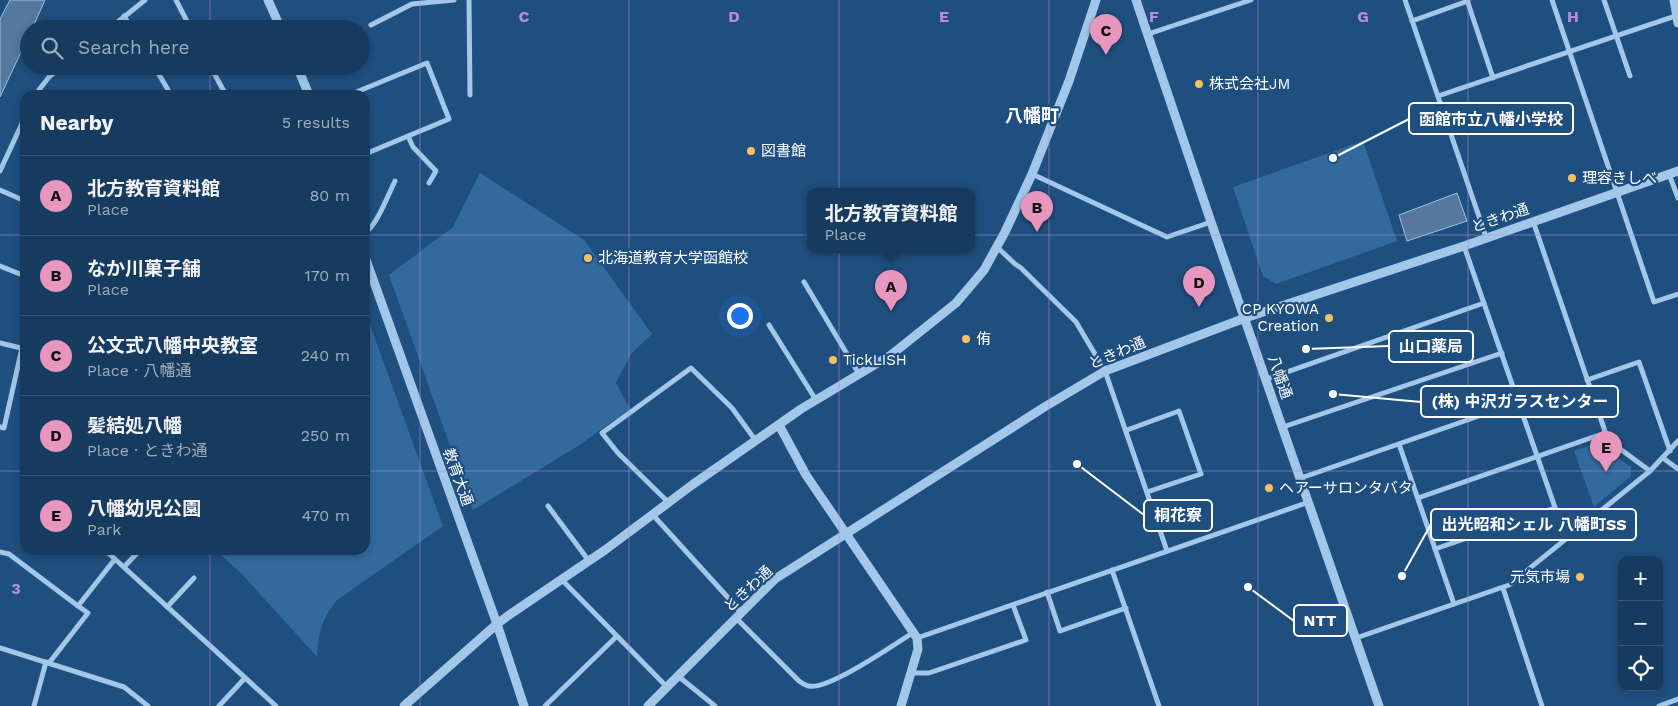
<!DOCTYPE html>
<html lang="en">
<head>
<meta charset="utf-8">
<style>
  body { margin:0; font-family:"Work Sans","Noto Sans JP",sans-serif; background:#204265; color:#f1f3f6 }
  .controls { position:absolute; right:15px; bottom:15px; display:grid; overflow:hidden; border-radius:10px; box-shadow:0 2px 8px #0003 }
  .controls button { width:45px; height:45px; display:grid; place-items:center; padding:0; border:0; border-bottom:1px solid #365574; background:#173b5f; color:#f1f3f6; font:25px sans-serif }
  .you { position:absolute; left:739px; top:315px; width:18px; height:18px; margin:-12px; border:4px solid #fff; border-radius:50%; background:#1a73e8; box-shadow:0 0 0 8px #1a73e833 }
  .badge { display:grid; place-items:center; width:32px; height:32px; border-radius:50%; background:#e797bd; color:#111; font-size:16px; font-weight:700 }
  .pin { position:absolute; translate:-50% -41px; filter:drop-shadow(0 1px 2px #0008) }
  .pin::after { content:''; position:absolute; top:26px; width:18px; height:15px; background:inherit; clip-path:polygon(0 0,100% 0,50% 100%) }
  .popup { position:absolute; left:807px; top:188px; width:168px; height:65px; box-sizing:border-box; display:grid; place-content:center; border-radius:10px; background:#173b5f; filter:drop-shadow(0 1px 4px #0005); font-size:16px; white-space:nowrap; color:#9eadbd }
  .popup b { font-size:19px; color:#f1f3f6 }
  .popup::after { content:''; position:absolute; left:50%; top:100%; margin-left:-10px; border:10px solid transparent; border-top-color:#173b5f }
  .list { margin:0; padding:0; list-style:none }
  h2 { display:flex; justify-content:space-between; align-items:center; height:65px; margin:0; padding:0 20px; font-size:21px }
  h2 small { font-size:16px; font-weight:400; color:#9eadbd }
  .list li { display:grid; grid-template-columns:32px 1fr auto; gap:15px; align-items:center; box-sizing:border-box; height:80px; padding:0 20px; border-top:1px solid #365574 }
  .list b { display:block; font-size:19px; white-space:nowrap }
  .list p { margin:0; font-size:16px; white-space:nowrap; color:#9eadbd }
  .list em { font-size:16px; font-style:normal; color:#9eadbd }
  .icon { flex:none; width:28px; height:28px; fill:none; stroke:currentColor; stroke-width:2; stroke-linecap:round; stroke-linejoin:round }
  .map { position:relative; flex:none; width:1678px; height:706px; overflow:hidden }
  .search { position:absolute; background:#173b5f; box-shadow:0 2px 8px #0003; left:20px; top:20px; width:350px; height:55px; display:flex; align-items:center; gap:12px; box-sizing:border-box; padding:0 18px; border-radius:28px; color:#9eadbd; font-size:19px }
  .panel { position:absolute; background:#173b5f; box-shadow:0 2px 8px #0003; left:20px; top:90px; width:350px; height:465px; border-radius:15px }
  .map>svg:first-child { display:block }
  .green { fill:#326a9d }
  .water { fill:#55789c; stroke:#96c3e9 }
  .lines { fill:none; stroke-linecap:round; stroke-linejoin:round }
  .minor { stroke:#a3c7e8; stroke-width:5 }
  .tertiary { stroke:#a3c7e8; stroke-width:9 }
  .grid { fill:none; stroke:#b68bdc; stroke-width:1; stroke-opacity:0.55 }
  .poi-dot { fill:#f6c162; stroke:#1f4f7f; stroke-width:2 }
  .labels { text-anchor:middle; stroke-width:4.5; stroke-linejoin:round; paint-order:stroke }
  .poi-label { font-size:15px; fill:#fff; stroke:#1f4f7f; text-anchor:start }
  .street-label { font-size:15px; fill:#fff; stroke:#1f4f7f }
  .quarter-label { font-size:18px; font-weight:bold; fill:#fff; stroke:#1f4f7f }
  .grid-label { font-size:16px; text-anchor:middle; font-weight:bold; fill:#b68bdc; stroke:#1f4f7f; stroke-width:4.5; stroke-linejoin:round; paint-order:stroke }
  .leader { fill:none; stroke:#fff; stroke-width:2 }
  .callout-dot { fill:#fff; stroke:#1f4f7f; stroke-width:2 }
  .callout { fill:#1f4f7f; stroke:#fff; stroke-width:2 }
  .callout-label { font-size:16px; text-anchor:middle; font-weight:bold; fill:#fff }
</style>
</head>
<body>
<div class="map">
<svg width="1678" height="706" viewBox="0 0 1678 706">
  <rect width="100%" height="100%" fill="#1f4f7f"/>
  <!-- green -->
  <g class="green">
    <polygon points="1363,141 1397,241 1276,284 1263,276 1233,187"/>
    <polygon points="480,173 584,240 652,334 631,354 616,383 630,409 578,446 473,510 389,275 453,227"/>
    <path d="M365 311 443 526 337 600C321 621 319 631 317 657L242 574 215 550H365Z"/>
    <polygon points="1592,445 1600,445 1631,467 1631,476 1594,507 1574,451"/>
  </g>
  <!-- water -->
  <g class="water">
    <polygon points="10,0 45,0 32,29 29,29 29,35 0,97 0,19"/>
    <polygon points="1457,193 1467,221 1407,241 1399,215"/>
  </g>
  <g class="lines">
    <!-- minor -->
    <g class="minor">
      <polyline points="176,0 191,29"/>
      <polyline points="469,0 470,95"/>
      <polyline points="1405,0 1486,237"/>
      <polyline points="1467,0 1493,78"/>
      <polyline points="1552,0 1654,302 1678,294"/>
      <polyline points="1604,0 1630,76"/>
      <polyline points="124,16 132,29"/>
      <polyline points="1412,21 1468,1"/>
      <polyline points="371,25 412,4 454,0"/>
      <polyline points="109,29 145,0"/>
      <polyline points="1148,34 1251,0"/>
      <polyline points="154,66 171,95"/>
      <polyline points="210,66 226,95"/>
      <polyline points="35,95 49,77 62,66"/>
      <polyline points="349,95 427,63 449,119 365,154"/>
      <polyline points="1438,96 1678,15"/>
      <polyline points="408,136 413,147 436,171 429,183"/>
      <polyline points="0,171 25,117"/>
      <polyline points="1032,174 1167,237 1211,222"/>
      <polyline points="1669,174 1678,198"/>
      <polyline points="0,190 25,201"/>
      <polyline points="1533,221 1608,440 1650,471"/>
      <path d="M365 233C377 225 388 195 395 181"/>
      <polyline points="1464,246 1566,539"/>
      <polyline points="997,247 1015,264 1021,268 1076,322 1105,371 1167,551"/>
      <polyline points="0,266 25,276"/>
      <polyline points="804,282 859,374"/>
      <polyline points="769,325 816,400"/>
      <polyline points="0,343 25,349"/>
      <polyline points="1267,379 1484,303"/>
      <polyline points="1587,380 1639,362 1670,451"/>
      <polyline points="0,427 4,428 22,348"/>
      <polyline points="1283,427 1502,353"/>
      <polyline points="1127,430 1179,411 1201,474 1147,492"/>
      <polyline points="1399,444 1454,604"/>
      <polyline points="1663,458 1678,469"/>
      <polyline points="1301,478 1519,402"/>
      <polyline points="1418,498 1605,433"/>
      <polyline points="669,503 618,453 602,433 691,368 732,408 756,441"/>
      <polyline points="548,506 589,561"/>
      <polyline points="653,515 742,613"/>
      <polyline points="1435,549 1555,508"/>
      <polyline points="105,550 276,706"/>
      <polyline points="0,552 9,554 78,606"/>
      <polyline points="124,567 140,550"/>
      <polyline points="1112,570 1159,706"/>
      <polyline points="561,579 667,687"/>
      <polyline points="1503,588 1542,706"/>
      <polyline points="1047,592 1060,631 1126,608"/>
      <polyline points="167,607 194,578"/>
      <path d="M736 618 799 681C802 683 806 686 809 686 829 690 895 644 914 632"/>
      <polyline points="917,638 1309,502"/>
      <polyline points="1356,638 1509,585 1650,471 1678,441"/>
      <polyline points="0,648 124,687 148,706"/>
      <polyline points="49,663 88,613 78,606 115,559"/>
      <polyline points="911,673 929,673 1026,640 1013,605"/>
      <polyline points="678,676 715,706"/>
      <polyline points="34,706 46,662"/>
      <polyline points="219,706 245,678"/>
      <polyline points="545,706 617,636"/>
      <polyline points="1659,706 1678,699"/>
    </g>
    <!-- tertiary -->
    <g class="tertiary">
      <polyline points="268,0 281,29"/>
      <polyline points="1136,0 1211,222 1379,706"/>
      <polyline points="1674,0 1678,23"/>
      <polyline points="297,66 309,95"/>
      <polyline points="365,257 497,624 524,706"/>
      <polyline points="779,425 806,475 917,638 918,649 901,706"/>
      <polyline points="404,706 497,624 509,615 605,550 692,485 801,409 891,355 956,303 984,270 1005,232 1032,174 1069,81 1096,0"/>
      <polyline points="648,706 775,579 1046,406 1105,371 1245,318 1464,246 1678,171"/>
    </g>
  </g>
  <!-- grid -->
  <path class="grid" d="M210 0V29M420 0V706M629 0V706M839 0V706M1049 0V706M1258 0V706M1468 0V706M210 66V95M0 235H25M365 235H1678M0 471H25M365 471H1678M210 550V706"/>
  <!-- markers -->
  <g class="poi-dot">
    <circle cx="1199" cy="84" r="5"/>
    <circle cx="751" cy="151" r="5"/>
    <circle cx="1572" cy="178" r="5"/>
    <circle cx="588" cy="258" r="5"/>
    <circle cx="1329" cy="318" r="5"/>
    <circle cx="966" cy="339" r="5"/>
    <circle cx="833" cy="360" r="5"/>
    <circle cx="1269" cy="488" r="5"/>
    <circle cx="1580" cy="577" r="5"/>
  </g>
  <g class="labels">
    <!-- poi labels -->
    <g class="poi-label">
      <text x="1209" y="89">株式会社JM</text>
      <text x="761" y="156">図書館</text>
      <text x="1582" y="183">理容きしべ</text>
      <text x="598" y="263">北海道教育大学函館校</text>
      <text x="1319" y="314" text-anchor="end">CP KYOWA<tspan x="1319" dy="17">Creation</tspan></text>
      <text x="976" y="344">侑</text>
      <text x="843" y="365">TickLISH</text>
      <text x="1279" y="493">ヘアーサロンタバタ</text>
      <text x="1570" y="582" text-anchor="end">元気市場</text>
    </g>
    <!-- street labels -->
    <g class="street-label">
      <text transform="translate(1500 218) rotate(-19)" y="5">ときわ通</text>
      <text transform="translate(1117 353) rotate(-23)" y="5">ときわ通</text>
      <text transform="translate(1280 377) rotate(71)" y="5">八幡通</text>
      <text transform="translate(458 477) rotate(70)" y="5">教育大通</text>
      <text transform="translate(748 589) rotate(-43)" y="5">ときわ通</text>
    </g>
    <!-- quarter labels -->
    <g class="quarter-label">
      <text x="1032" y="122">八幡町</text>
    </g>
  </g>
  <g class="grid-label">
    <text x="524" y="22">C</text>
    <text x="734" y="22">D</text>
    <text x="944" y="22">E</text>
    <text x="1154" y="22">F</text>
    <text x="1363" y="22">G</text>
    <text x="1573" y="22">H</text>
    <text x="16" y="594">3</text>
  </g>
  <!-- callouts -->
  <path class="leader" d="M1333 158L1409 119M1306 349L1389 346M1333 394L1421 402M1077 464L1144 515M1402 576L1431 524M1248 587L1294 621"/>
  <g class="callout-dot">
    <circle cx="1333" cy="158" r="5"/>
    <circle cx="1306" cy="349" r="5"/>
    <circle cx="1333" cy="394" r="5"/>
    <circle cx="1077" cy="464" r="5"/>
    <circle cx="1402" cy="576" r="5"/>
    <circle cx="1248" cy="587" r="5"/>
  </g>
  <g class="callout">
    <rect x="1409" y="103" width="164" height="31" rx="5"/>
    <rect x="1389" y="331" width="84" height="31" rx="5"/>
    <rect x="1421" y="386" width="197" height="31" rx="5"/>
    <rect x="1144" y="500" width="68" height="31" rx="5"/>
    <rect x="1431" y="509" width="205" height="31" rx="5"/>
    <rect x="1294" y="605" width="53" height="31" rx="5"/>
  </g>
  <g class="callout-label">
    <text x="1491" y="125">函館市立八幡小学校</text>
    <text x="1431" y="352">山口薬局</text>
    <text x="1520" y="407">(株) 中沢ガラスセンター</text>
    <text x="1178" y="521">桐花寮</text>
    <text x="1534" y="530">出光昭和シェル 八幡町SS</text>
    <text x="1320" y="626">NTT</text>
  </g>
</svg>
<div class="controls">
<button>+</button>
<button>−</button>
<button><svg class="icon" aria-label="locate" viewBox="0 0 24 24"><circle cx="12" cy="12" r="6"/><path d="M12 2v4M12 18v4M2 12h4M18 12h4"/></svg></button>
</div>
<div class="you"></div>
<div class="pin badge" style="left:891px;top:311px">A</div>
<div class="popup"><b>北方教育資料館</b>Place</div>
<div class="pin badge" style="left:1037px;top:232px">B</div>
<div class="pin badge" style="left:1106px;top:55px">C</div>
<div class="pin badge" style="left:1199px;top:307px">D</div>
<div class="pin badge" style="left:1606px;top:472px">E</div>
<div class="search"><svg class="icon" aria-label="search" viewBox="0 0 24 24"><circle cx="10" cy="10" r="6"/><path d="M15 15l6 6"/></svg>Search here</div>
<section class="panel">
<h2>Nearby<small>5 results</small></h2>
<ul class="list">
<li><span class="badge">A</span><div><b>北方教育資料館</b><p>Place</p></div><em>80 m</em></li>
<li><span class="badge">B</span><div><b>なか川菓子舗</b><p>Place</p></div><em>170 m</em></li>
<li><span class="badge">C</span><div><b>公文式八幡中央教室</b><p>Place · 八幡通</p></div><em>240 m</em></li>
<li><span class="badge">D</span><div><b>髪結処八幡</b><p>Place · ときわ通</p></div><em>250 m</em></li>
<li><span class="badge">E</span><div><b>八幡幼児公園</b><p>Park</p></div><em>470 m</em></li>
</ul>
</section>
</div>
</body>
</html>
